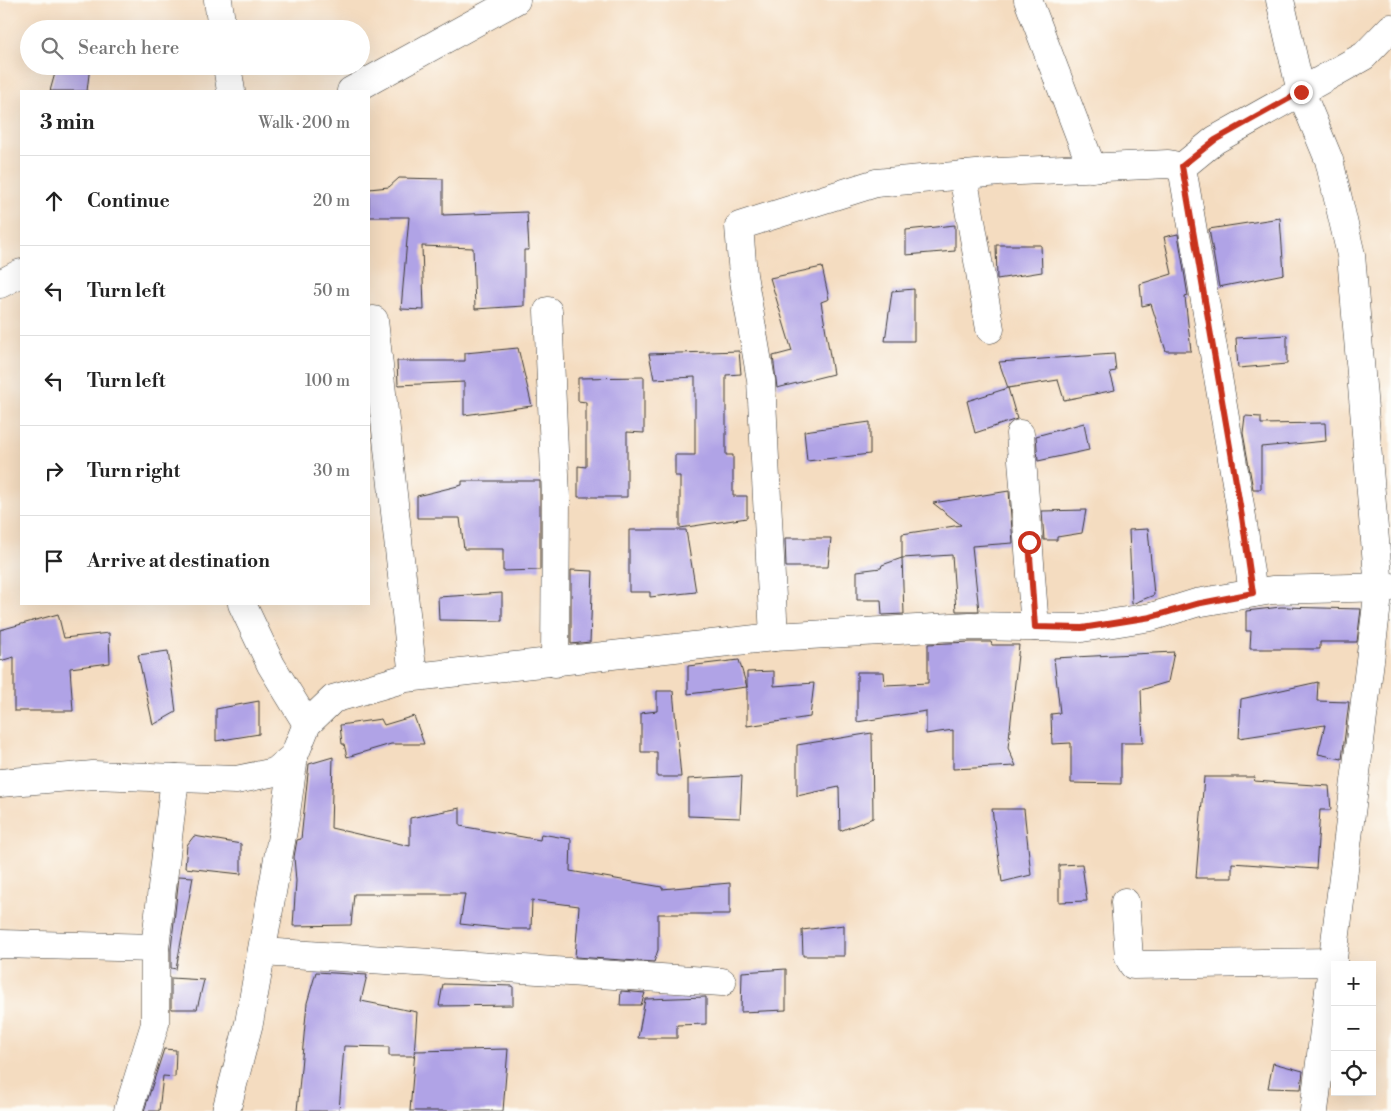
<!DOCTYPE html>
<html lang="en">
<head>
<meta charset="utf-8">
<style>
  body { margin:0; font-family:"Libre Bodoni",serif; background:#f2f2f2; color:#222 }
  .controls { position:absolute; right:15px; bottom:15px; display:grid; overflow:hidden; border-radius:0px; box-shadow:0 5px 20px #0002 }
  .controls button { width:45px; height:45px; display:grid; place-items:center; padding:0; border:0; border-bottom:1px solid #e0e0e0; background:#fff; color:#222; font:25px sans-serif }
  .stop { position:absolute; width:15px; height:15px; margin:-11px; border:4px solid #c8321e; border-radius:50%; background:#fff }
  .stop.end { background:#c8321e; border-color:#fff; box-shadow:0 1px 5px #0008 }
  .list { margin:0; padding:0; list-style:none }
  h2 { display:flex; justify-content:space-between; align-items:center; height:65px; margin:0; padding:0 20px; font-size:21px }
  h2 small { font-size:16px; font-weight:400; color:#767676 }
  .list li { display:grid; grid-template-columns:32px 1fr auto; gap:15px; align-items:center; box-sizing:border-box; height:90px; padding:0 20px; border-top:1px solid #e0e0e0 }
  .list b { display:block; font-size:19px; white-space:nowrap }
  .list em { font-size:16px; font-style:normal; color:#767676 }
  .icon { flex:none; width:28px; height:28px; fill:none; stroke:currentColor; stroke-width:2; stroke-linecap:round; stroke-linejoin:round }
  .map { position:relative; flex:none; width:1391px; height:1111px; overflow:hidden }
  .search { position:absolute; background:#fff; box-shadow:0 5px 20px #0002; left:20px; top:20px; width:350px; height:55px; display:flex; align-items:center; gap:12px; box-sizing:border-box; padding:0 18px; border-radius:28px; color:#767676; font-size:19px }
  .panel { position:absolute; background:#fff; box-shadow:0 5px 20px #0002; left:20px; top:90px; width:350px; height:515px; border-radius:0px }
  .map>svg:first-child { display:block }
  .building { fill:#b0a3e6 }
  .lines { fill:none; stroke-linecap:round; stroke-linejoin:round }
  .minor-casing { stroke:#3c3935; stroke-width:29 }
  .minor { stroke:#fff; stroke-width:28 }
  .route { stroke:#c8321e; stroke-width:6 }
</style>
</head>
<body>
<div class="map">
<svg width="1391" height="1111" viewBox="0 0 1391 1111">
  <rect width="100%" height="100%" fill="#fdfcf7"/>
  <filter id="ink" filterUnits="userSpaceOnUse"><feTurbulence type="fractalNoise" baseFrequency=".02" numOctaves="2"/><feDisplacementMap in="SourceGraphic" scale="10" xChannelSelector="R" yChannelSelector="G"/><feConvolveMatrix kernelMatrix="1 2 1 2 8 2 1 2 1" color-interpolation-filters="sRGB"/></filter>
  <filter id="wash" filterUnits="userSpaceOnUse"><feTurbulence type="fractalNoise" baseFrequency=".0096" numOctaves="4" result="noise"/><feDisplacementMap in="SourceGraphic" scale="20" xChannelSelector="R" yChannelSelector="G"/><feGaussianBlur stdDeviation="1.12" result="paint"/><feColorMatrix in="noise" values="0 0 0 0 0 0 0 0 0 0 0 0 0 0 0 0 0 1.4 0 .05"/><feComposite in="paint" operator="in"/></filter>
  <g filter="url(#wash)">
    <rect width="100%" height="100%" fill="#f4dcc0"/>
    <g id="blocks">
      <!-- building -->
      <g class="building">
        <polygon points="57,66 90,66 87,91 50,91"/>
        <polygon points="399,178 443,179 443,215 527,212 529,250 524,250 524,306 475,309 473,248 422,246 424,310 401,309 409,217 369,217 369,189 389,187"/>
        <polygon points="1280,218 1284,274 1219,287 1209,229"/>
        <polygon points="955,225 955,251 906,255 906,230"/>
        <polygon points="1178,234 1188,296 1185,297 1191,351 1166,351 1151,304 1142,306 1140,284 1172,274 1164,237"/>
        <polygon points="996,245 1041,245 1042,272 997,279"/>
        <polygon points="822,267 829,299 821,302 833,374 777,388 773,356 792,351 770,278"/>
        <polygon points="914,289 914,341 885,341 892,291"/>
        <polygon points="1287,335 1287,364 1238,368 1236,338"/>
        <polygon points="518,348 532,406 464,415 464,382 398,385 397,361 465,361 465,353"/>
        <polygon points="739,351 741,374 726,375 726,455 733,455 733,496 747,496 747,518 680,528 680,476 675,476 675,455 695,455 695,377 654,379 649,354"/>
        <polygon points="1114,354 1116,371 1110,372 1115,390 1064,400 1058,380 1008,388 999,362"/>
        <polygon points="644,377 644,433 627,432 627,497 578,497 578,466 586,467 586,402 578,401 578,378"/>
        <polygon points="1008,388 1017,419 975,433 967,401"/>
        <polygon points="1245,416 1261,417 1261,424 1325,423 1326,441 1261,447 1261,489 1253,489 1243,433"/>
        <polygon points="870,422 870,454 807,461 804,431"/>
        <polygon points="1084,423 1089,450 1038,461 1036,436"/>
        <polygon points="462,481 540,481 540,570 503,571 503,549 464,549 460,518 417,518 417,496 462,485"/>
        <polygon points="1009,491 1013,543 972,546 979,611 956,611 952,555 902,558 902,534 961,525 933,503"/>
        <polygon points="1086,510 1082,533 1057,537 1057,540 1044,540 1042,511"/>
        <polygon points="1148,529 1154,595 1132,604 1129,530"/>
        <polygon points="629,530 686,530 696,592 650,597 650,592 629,592"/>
        <polygon points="785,538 831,538 828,567 786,567"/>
        <polygon points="902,558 904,614 882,615 881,600 857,600 857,571 881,568 882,565"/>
        <polygon points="571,570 593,571 590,642 571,644"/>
        <polygon points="502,593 502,621 439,620 438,597"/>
        <polygon points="1281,607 1361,609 1357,642 1320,642 1320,649 1250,649 1251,631 1246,631 1246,611"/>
        <polygon points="58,614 64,638 109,633 110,663 70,668 73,711 14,711 14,657 0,661 0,630"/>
        <polygon points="970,642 991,642 992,645 1019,645 1008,748 1016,766 953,769 953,730 926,734 926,711 857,722 857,672 884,672 885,685 928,683 928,644"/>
        <polygon points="168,651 176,712 153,725 138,655"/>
        <polygon points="1174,652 1168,682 1141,690 1143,743 1121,743 1121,784 1071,783 1071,743 1052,744 1051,714 1060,713 1054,658"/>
        <polygon points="739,660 747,687 688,694 688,666"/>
        <polygon points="774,671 774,686 814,683 810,717 747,726 747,672"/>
        <polygon points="1318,682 1317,701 1349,702 1342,759 1318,754 1325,725 1239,738 1241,699"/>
        <polygon points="657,691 673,691 681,777 657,777 657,752 641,752 641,713 657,711"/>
        <polygon points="259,701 259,734 216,741 216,709"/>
        <polygon points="414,716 424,744 391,744 347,757 344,744 342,744 340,725 381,719 384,725"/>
        <polygon points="872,733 873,818 840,831 839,787 797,796 797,745"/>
        <polygon points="333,757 331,828 410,846 410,818 460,808 460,826 540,840 541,834 571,839 570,871 662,887 662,889 730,883 730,914 658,914 658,950 654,962 575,957 579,906 532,900 531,929 507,929 460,924 465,894 354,894 351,925 293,926 296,881 294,857 297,840 301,839 309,764"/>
        <polygon points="742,776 740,818 688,816 688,779"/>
        <polygon points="1204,777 1255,777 1254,781 1329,786 1331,810 1320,810 1316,869 1232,863 1232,878 1196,878"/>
        <polygon points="992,809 1024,809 1031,875 1002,882"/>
        <polygon points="194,836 241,844 241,874 185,868 187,845"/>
        <polygon points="1082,864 1087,901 1059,902 1059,865"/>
        <polygon points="179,876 193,877 176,969 171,968 171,949"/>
        <polygon points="844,925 844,956 803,956 802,930"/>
        <polygon points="786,969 786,1010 741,1012 742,972"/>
        <polygon points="316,972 367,975 361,1001 417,1012 414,1056 389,1056 389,1047 344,1046 339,1111 297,1111 307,1003"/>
        <polygon points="171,978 204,980 197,1009 171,1009"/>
        <polygon points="443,984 513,986 513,1005 439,1006"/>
        <polygon points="621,991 645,993 641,1005 620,1005"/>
        <polygon points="706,997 706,1024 677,1025 677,1038 638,1038 645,999"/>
        <polygon points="164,1049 176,1050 175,1077 163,1076 159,1111 144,1111"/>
        <polygon points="508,1049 503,1111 410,1111 415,1051"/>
        <polygon points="1273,1063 1303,1071 1301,1089 1268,1088"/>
      </g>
    </g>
  </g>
  <g filter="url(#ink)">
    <use href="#blocks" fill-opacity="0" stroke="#3c3935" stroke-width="1"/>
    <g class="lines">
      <!-- minor casing -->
      <g class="minor-casing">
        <g id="minor">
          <polyline points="218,0 222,29"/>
          <polyline points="1028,0 1092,168"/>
          <polyline points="1280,0 1301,92 1329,160 1351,255 1379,588 1314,1111"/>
          <polyline points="227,66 231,91"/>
          <polyline points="351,91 516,0"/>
          <polyline points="1182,167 1242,517 1253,593"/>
          <polyline points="963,175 990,329"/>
          <polyline points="0,284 21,273"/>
          <polyline points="548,311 556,497 555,663"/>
          <polyline points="374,320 413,677"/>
          <polyline points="1020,434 1035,627"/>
          <polyline points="242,604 271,665 307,724"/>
          <polyline points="774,637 761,380 743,275 739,226 876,183 999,172 1168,164 1182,167 1215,140 1364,56 1391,28"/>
          <polyline points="0,783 93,775 236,780 275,772 294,756 307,724 333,699 406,678 774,637 970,626 1082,628 1151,617 1196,603 1272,590 1391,587"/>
          <polyline points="1125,902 1129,958 1133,965 1333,962"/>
          <polyline points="0,944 155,948"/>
          <polyline points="262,952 722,982"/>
          <polyline points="128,1111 155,1024 155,948 175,778"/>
          <polyline points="226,1111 249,1023 286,813 294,756"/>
        </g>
      </g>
      <!-- minor -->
      <use href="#minor" class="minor"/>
    </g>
  </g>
  <g class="lines" filter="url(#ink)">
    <!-- route -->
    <polyline class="route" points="1029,542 1035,627 1082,628 1151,617 1196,604 1253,593 1242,517 1182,166 1215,140 1301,92"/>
  </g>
</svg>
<div class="controls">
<button>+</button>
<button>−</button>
<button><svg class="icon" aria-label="locate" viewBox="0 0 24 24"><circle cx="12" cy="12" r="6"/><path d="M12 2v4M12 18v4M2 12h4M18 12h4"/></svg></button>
</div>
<div class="stop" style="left:1029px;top:542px"></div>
<div class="stop end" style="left:1301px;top:92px"></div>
<div class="search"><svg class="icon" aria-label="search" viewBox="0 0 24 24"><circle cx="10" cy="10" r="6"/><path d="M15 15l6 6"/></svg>Search here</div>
<section class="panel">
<h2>3 min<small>Walk · 200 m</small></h2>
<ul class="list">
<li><svg class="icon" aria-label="ahead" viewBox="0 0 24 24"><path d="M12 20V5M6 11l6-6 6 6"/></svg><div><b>Continue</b></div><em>20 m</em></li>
<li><svg class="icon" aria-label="left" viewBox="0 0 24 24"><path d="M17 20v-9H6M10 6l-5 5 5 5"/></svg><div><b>Turn left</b></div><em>50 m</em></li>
<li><svg class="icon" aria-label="left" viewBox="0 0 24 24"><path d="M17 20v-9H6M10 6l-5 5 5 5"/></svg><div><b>Turn left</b></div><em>100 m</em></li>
<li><svg class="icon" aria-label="right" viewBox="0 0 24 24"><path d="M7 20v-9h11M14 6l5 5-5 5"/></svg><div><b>Turn right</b></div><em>30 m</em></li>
<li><svg class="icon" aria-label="arrive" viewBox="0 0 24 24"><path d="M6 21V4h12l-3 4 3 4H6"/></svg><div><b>Arrive at destination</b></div></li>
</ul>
</section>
</div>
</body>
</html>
